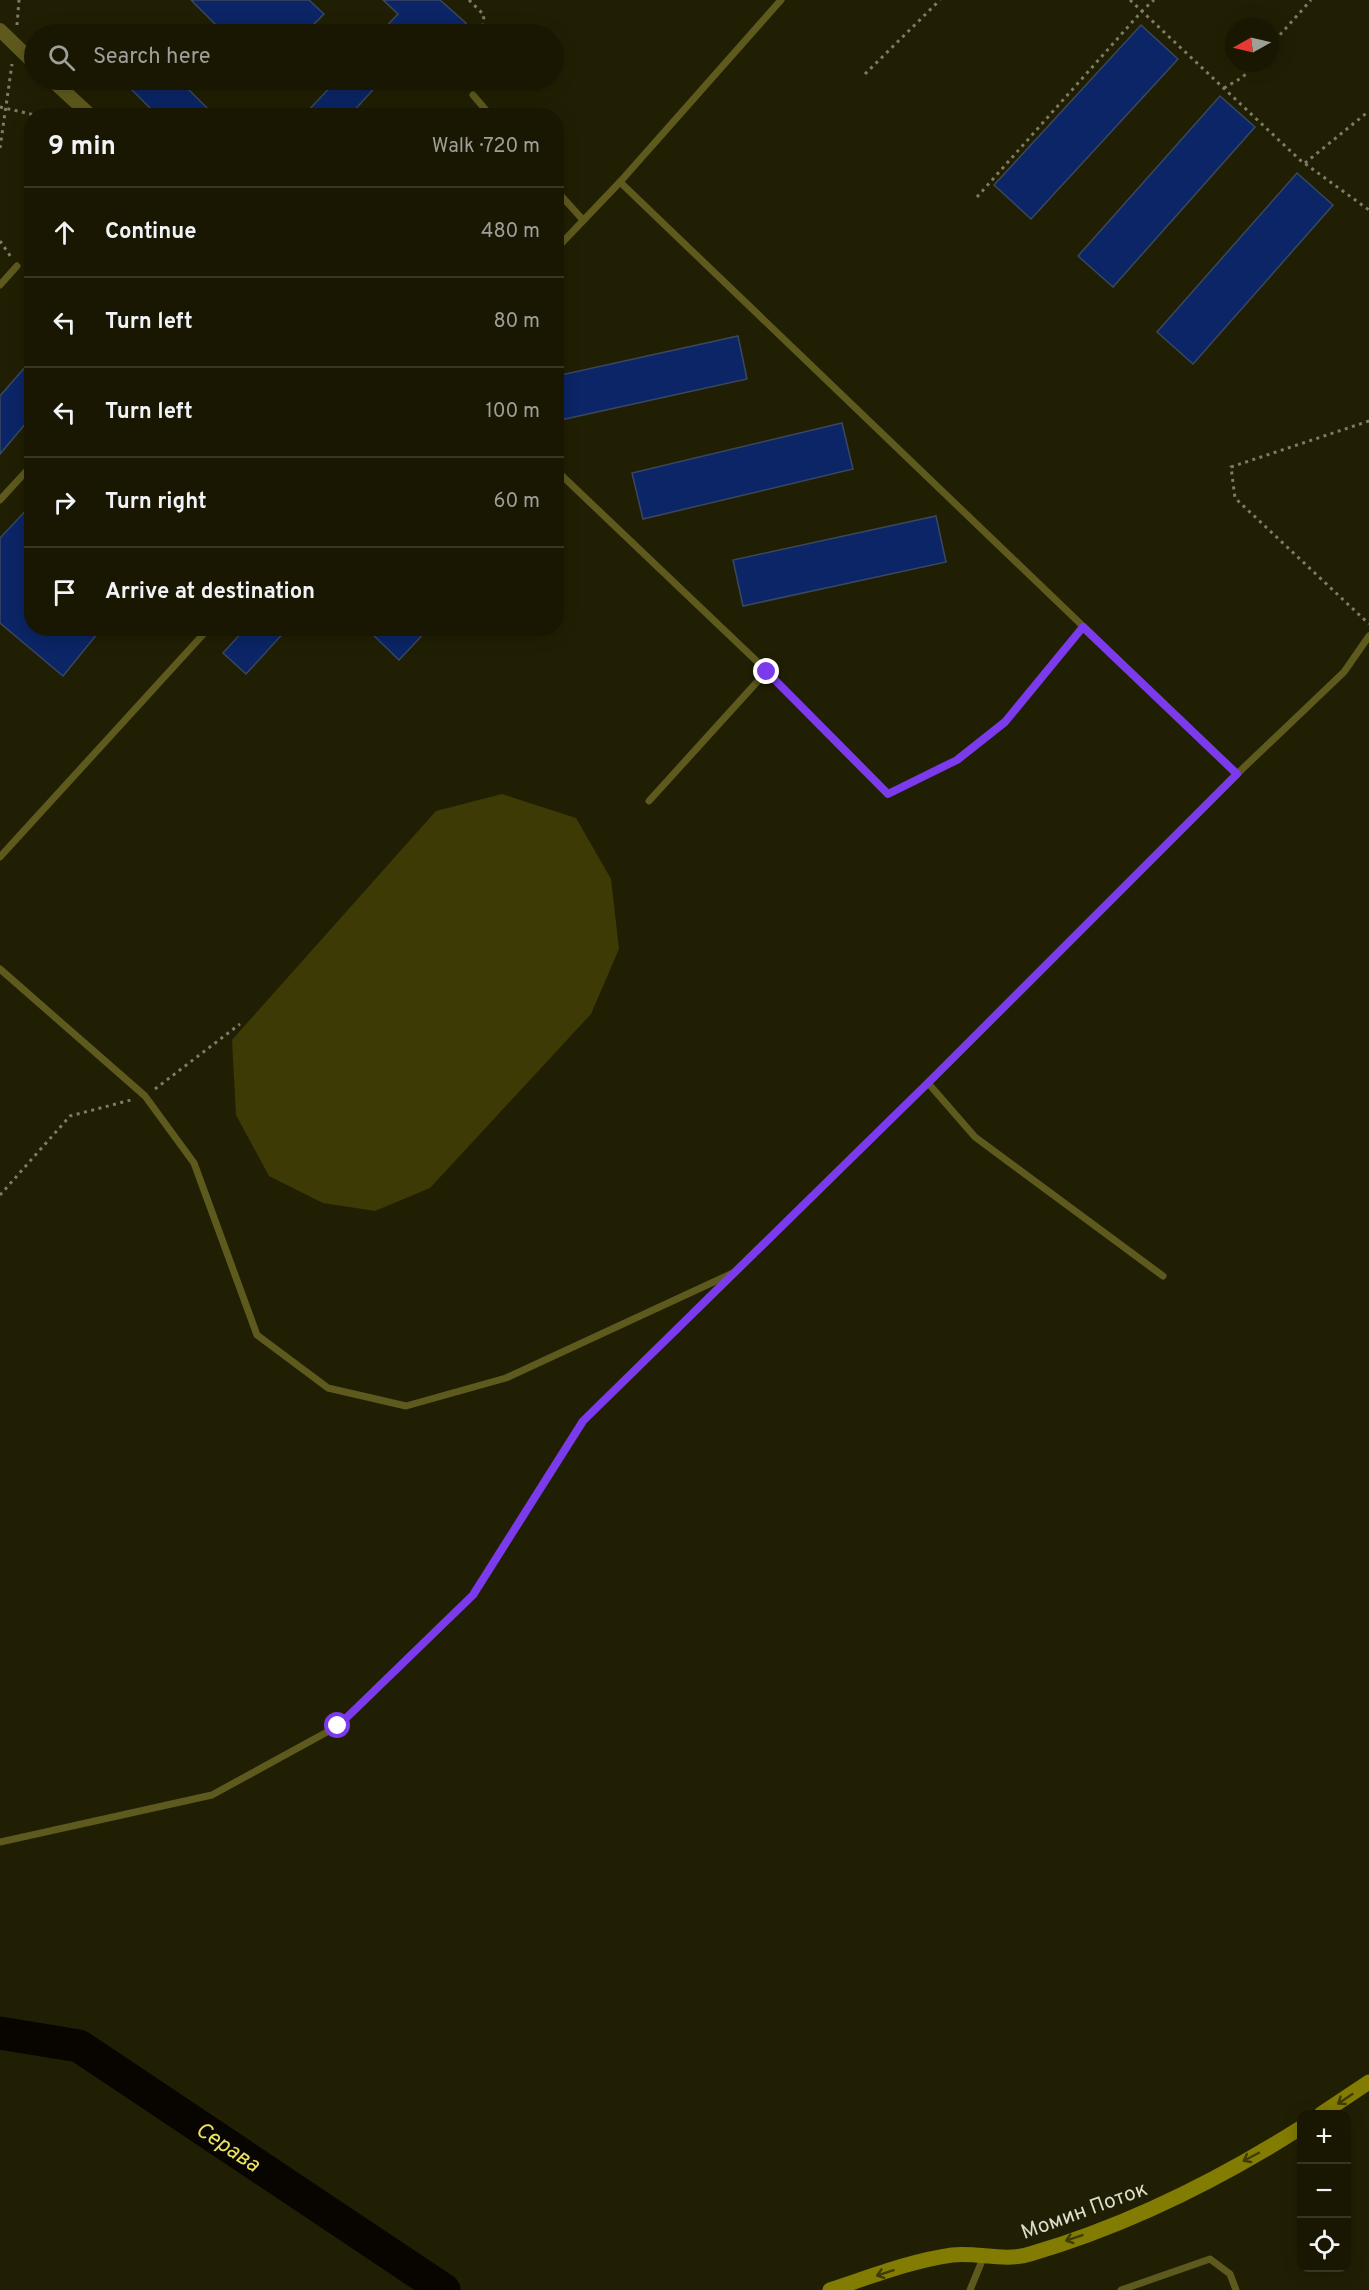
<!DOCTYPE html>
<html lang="en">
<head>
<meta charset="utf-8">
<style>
  body { margin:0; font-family:Overpass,sans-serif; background:#22200c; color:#f1f3f6 }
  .controls { position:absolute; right:18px; bottom:18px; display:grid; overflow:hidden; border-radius:12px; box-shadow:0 3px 15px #0003 }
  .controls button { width:54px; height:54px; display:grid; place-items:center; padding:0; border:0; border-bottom:2px solid #373624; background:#191702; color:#f1f3f6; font:30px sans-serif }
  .compass { position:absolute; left:1225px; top:18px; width:54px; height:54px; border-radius:50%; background:#191702; box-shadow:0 3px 15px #0003; rotate:262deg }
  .stop { position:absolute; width:18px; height:18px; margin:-14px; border:4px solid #7c3aed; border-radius:50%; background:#fff }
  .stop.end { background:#7c3aed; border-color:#fff; box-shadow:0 2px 6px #0008 }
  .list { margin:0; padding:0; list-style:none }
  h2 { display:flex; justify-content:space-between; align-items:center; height:78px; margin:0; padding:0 24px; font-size:26px }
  h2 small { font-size:20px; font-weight:400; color:#9f9f99 }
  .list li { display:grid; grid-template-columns:39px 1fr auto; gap:18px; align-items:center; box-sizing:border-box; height:90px; padding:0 24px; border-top:2px solid #373624 }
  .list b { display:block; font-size:22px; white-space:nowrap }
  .list em { font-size:20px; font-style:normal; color:#9f9f99 }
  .icon { flex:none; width:33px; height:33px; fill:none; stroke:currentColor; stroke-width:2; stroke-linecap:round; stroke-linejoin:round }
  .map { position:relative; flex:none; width:1369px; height:2290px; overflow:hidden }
  .search { position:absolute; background:#191702; box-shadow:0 3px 15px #0003; left:24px; top:24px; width:540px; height:66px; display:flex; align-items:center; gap:15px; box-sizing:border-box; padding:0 21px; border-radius:33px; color:#9f9f99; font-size:22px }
  .panel { position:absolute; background:#191702; box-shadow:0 3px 15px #0003; left:24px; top:108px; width:540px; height:528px; border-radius:24px }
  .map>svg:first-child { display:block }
  .green { fill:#3d3a05 }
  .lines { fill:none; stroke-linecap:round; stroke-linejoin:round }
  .river { stroke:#080500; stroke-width:33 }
  .building { fill:#0b2566; stroke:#3a475f; stroke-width:1.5 }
  .path { stroke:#7d7c65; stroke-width:3; stroke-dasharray:3 4.5; stroke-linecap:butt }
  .lane { stroke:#5e5a1e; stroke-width:7 }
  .street { stroke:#5e5a1e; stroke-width:14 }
  .secondary { stroke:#837c03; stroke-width:15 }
  .oneway { stroke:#3e3b03 }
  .route { stroke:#7c3aed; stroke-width:8 }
  .labels { text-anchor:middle; stroke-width:4.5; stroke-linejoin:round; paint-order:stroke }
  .street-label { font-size:21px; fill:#ddc; stroke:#211f03 }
  .water-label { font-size:22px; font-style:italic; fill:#eae262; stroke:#211f03 }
</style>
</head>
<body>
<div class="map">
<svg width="1369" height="2290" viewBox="0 0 1369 2290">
  <rect width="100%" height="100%" fill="#211f03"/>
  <!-- green -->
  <polygon class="green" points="502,794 576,818 611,879 619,949 591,1014 430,1188 375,1211 323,1203 269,1176 236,1115 232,1040 436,811"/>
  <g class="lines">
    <!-- river -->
    <path class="river" id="s1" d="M0 2033 79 2046 444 2290"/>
  </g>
  <!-- building -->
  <g class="building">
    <polygon points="191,0 309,0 324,14 304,34 225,34"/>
    <polygon points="383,0 440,0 466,23 456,34 379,34 398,14"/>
    <polygon points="1141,25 1178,59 1031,219 994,185"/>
    <polygon points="122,80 179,80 215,116 158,116"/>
    <polygon points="337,80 382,80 349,116 303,116"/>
    <polygon points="1220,96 1255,127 1113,287 1078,256"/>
    <polygon points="1297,173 1333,205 1193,364 1157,332"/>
    <polygon points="738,336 747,379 556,421 556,376"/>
    <polygon points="32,359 32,416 0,454 0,396"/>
    <polygon points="842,423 853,469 643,519 632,473"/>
    <polygon points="32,504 32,628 102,628 63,676 0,623 0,538"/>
    <polygon points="936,516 946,562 743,606 733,560"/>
    <polygon points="246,628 288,628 246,674 223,653"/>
    <polygon points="366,628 429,628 399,660"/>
  </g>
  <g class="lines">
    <!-- path -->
    <g class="path">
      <polyline points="469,0 484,15 482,34"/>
      <polyline points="1130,0 1300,160 1369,210"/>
      <polyline points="17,25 19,0"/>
      <polyline points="1270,46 1311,0"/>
      <polyline points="865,74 940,0"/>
      <polyline points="1224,88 1243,77 1255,63"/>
      <polyline points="0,107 39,116"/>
      <polyline points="0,148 12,64"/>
      <polyline points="1305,163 1369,111"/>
      <polyline points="977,197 1142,11 1154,0"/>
      <polyline points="0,241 11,257"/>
      <polyline points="1369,421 1231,467 1235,498 1369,624"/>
      <polyline points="776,680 888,794 957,760 1005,721 1076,635"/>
      <polyline points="155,1089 240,1024"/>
      <polyline points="0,1195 70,1116 131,1100"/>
    </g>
    <!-- lane -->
    <g class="lane">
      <polyline points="473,95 491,116"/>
      <polyline points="620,182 1237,774"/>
      <polyline points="556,190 583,220"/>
      <polyline points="556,249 620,182 781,0"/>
      <polyline points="0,285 17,266"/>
      <polyline points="556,470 767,671 649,801"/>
      <polyline points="0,500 32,465"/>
      <polyline points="0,857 209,628"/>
      <polyline points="0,969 145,1096 194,1163 257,1335 328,1388 406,1406 506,1378 735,1272 936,1075 1237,774 1344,672 1369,636"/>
      <polyline points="928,1083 975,1137 1163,1276"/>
      <polyline points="0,1842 212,1795 338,1726 473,1595 583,1421 731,1276"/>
      <polyline points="970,2290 984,2256"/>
      <polyline points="1121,2290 1210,2259 1230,2274 1236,2290"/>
    </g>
    <!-- street -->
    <g class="street">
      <polyline points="0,30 34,63"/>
      <polyline points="52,80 91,116"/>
    </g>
    <!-- secondary -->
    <g class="secondary">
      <polyline points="1321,2114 1369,2082"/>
      <path d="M830 2290C870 2277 910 2261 952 2255 978 2252 1004 2262 1030 2254 1126 2226 1217 2181 1302 2127"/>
    </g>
  </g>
  <!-- one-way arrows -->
  <defs><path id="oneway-shaft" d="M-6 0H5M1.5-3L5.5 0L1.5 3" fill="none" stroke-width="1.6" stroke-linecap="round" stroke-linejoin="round" transform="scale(1.5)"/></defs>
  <g class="oneway">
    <use href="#oneway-shaft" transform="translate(1345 2099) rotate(146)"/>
    <use href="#oneway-shaft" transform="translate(1251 2157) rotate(152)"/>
    <use href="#oneway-shaft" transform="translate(1074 2238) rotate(161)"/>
    <use href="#oneway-shaft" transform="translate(885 2273) rotate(162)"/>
  </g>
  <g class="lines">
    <!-- route -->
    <polyline class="route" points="338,1726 473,1595 583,1421 936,1075 1237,774 1083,627 1005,722 957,760 888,794 767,672"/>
  </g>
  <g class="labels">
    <!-- street labels -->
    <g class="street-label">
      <text transform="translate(1084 2210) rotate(-20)" y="7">Момин Поток</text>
    </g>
    <!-- water labels -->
    <g class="water-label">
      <text dy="8" stroke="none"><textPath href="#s1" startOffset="260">Серава</textPath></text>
    </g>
  </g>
</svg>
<div class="controls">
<button>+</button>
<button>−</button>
<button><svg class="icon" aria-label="locate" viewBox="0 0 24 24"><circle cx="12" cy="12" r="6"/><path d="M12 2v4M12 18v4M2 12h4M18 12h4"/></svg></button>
</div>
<svg class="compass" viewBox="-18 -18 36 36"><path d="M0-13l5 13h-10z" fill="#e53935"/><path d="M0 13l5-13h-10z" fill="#9f9f99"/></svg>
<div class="stop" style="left:338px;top:1726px"></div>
<div class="stop end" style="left:767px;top:672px"></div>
<div class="search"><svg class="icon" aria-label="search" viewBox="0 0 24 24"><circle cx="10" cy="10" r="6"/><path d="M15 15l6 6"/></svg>Search here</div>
<section class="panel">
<h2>9 min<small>Walk · 720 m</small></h2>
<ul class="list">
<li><svg class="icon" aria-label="ahead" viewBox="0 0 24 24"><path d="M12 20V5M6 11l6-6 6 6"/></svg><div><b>Continue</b></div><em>480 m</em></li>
<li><svg class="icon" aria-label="left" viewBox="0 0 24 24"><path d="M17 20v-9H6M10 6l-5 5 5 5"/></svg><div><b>Turn left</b></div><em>80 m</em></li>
<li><svg class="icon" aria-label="left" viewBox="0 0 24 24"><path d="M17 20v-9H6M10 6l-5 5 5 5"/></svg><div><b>Turn left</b></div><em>100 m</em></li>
<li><svg class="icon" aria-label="right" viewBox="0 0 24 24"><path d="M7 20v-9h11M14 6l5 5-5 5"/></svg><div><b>Turn right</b></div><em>60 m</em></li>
<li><svg class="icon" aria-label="arrive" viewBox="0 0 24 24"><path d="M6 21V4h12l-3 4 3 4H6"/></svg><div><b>Arrive at destination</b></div></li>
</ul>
</section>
</div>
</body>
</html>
